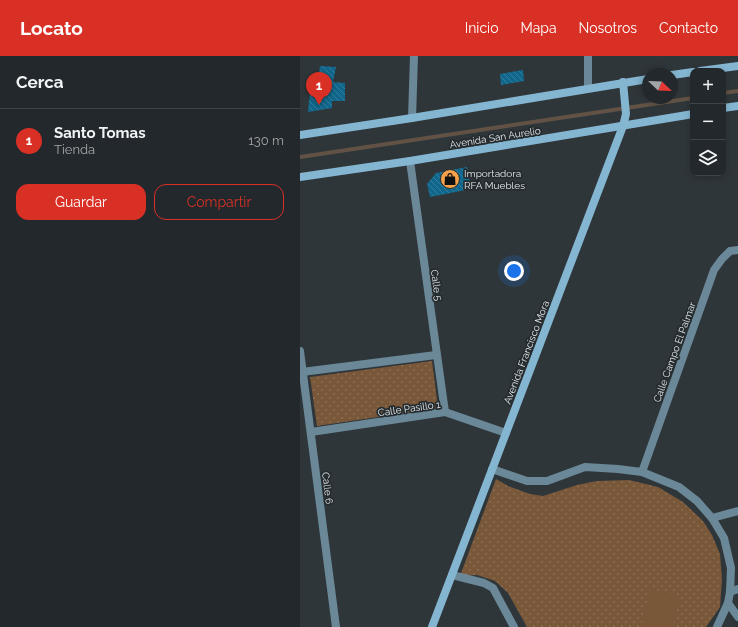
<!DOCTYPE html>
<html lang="es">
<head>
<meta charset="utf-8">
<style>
  body { margin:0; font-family:Raleway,sans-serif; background:#2b3034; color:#f1f3f6 }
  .controls { position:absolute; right:12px; top:12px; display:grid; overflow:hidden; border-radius:8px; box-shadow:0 2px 6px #0003 }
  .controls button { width:36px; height:36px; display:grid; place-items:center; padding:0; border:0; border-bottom:1px solid #404448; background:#23282c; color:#f1f3f6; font:20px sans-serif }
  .compass { position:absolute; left:342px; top:12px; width:36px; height:36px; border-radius:50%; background:#23282c; box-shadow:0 2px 6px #0003; rotate:113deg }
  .you { position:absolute; left:214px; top:215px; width:14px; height:14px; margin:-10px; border:3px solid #fff; border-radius:50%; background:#1a73e8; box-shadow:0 0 0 6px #1a73e833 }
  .badge { display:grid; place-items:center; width:26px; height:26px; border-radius:50%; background:#d93025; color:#fff; font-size:13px; font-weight:700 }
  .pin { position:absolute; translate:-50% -33px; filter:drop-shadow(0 1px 2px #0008) }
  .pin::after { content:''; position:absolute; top:21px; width:14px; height:12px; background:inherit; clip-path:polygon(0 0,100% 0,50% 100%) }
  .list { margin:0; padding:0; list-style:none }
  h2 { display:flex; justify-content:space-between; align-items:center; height:52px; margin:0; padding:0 16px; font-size:17px }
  h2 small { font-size:13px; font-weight:400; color:#a3a6a9 }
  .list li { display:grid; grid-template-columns:26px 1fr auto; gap:12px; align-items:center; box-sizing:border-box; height:64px; padding:0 16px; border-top:1px solid #404448 }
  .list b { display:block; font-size:15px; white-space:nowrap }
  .list p { margin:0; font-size:13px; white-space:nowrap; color:#a3a6a9 }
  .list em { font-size:13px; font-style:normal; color:#a3a6a9 }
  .actions { display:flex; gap:8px; padding:12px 16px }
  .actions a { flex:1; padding:9px 0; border:1px solid #d93025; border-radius:12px; text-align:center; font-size:14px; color:#d93025 }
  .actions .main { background:#d93025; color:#fff }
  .icon { flex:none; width:22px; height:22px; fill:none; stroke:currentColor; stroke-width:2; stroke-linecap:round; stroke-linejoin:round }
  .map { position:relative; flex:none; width:438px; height:571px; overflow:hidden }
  header { display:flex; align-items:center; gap:24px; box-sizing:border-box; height:56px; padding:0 20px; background:#d93025; color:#fff }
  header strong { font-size:19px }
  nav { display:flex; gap:22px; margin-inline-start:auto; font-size:14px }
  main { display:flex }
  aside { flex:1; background:#23282c }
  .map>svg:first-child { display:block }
  .park { fill:url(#park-dots) }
  .pitch { fill:#795739 }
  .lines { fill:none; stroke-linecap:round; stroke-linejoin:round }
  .stream { stroke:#625246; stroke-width:4 }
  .building { fill:url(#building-back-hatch) }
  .street { stroke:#6a8898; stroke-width:8 }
  .secondary { stroke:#85b6d1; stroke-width:8 }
  .labels { text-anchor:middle; stroke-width:3.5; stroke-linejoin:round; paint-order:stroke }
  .street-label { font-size:10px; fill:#e2e7e9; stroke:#252c30 }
  .poi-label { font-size:10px; fill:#e2e7e9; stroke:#252c30; text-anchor:start }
</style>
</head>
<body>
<header>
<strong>Locato</strong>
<nav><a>Inicio</a><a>Mapa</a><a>Nosotros</a><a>Contacto</a></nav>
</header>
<main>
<aside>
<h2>Cerca<small></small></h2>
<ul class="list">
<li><span class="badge">1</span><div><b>Santo Tomas</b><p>Tienda</p></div><em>130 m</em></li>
</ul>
<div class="actions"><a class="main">Guardar</a><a>Compartir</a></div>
</aside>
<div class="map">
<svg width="438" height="571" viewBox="0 0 438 571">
  <defs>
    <pattern id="park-dots" width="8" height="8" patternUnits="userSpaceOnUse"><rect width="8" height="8" fill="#795739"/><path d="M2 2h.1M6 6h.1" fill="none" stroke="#8c6f56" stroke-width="1.8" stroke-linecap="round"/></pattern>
    <pattern id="building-back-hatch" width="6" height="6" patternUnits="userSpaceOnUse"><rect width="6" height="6" fill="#10678b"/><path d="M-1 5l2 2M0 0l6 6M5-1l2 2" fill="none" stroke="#327d9b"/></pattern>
  </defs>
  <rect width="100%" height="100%" fill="#2f363a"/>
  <!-- park -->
  <g class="park">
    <polygon points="132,305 138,352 17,370 10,321"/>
    <polygon points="196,423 208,430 230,438 243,440 277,429 297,425 329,424 358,431 383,446 403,465 412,479 420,498 422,523 420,551 406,571 227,571 208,537 195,525 177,519 160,520"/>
  </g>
  <!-- pitch -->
  <polygon class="pitch" points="350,533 380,540 373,571 341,571"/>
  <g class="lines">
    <!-- stream -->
    <g class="stream">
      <polyline points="423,37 438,35"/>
      <polyline points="0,101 393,42"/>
    </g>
  </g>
  <!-- building -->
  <g class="building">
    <polygon points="20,10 36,11 33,26 45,27 45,45 32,45 32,52 8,56 11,25 18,25"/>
    <polygon points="223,14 224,25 201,29 200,18"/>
    <polygon points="167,111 171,133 130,141 127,128 136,117"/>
  </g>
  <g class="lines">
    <!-- street -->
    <g class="street">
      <polyline points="288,0 288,32"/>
      <polyline points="112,62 114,0"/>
      <polyline points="110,105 145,356"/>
      <polyline points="0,295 36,571"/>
      <polyline points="2,316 136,299"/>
      <polyline points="11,376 145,356 206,377"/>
      <polyline points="192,413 227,425 247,425 285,411 318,413 342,416 379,431 397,445 412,462 424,482 431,512 430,536 428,547 417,571"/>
      <polyline points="342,416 414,214 422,203 430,195 438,194"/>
      <polyline points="412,462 438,455"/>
      <polyline points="152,519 184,527 193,532 214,571"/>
      <polyline points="430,536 438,533"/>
      <polyline points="428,547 438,561"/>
    </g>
    <!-- secondary -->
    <g class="secondary">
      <polyline points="400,15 438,10"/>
      <polyline points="372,19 393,16"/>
      <polyline points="423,52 438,50"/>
      <polyline points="0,79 112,62 348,23"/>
      <polyline points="0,121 110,105 393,58"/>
      <polyline points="132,571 323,70 326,58 323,26"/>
    </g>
  </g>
  <!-- icons -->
  <defs>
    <g id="shop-disc" transform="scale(1)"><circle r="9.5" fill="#f8a14a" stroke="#252c30"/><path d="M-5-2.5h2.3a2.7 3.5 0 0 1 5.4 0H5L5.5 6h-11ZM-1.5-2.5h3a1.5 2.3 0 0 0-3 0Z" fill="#111"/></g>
  </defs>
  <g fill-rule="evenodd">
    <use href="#shop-disc" x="150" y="123"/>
  </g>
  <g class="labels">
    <!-- street labels -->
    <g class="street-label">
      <text transform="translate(195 81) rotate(-9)" y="4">Avenida San Aurelio</text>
      <text transform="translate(137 229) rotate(82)" y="4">Calle 5</text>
      <text transform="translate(226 296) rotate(-69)" y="4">Avenida Francisco Mora</text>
      <text transform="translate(374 296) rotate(-70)" y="4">Calle Campo El Palmar</text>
      <text transform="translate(109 352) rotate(-8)" y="4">Calle Pasillo 1</text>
      <text transform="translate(28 432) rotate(83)" y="4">Calle 6</text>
    </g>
    <!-- poi labels -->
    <g class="poi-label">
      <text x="164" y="121">Importadora<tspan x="164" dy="12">RFA Muebles</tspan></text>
    </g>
  </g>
</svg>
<div class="controls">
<button>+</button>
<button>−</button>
<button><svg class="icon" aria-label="layers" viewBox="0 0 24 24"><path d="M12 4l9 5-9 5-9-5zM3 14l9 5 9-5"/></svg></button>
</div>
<svg class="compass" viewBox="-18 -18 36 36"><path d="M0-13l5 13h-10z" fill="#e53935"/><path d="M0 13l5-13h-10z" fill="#a3a6a9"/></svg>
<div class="you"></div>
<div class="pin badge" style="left:19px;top:49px">1</div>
</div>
</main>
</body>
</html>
